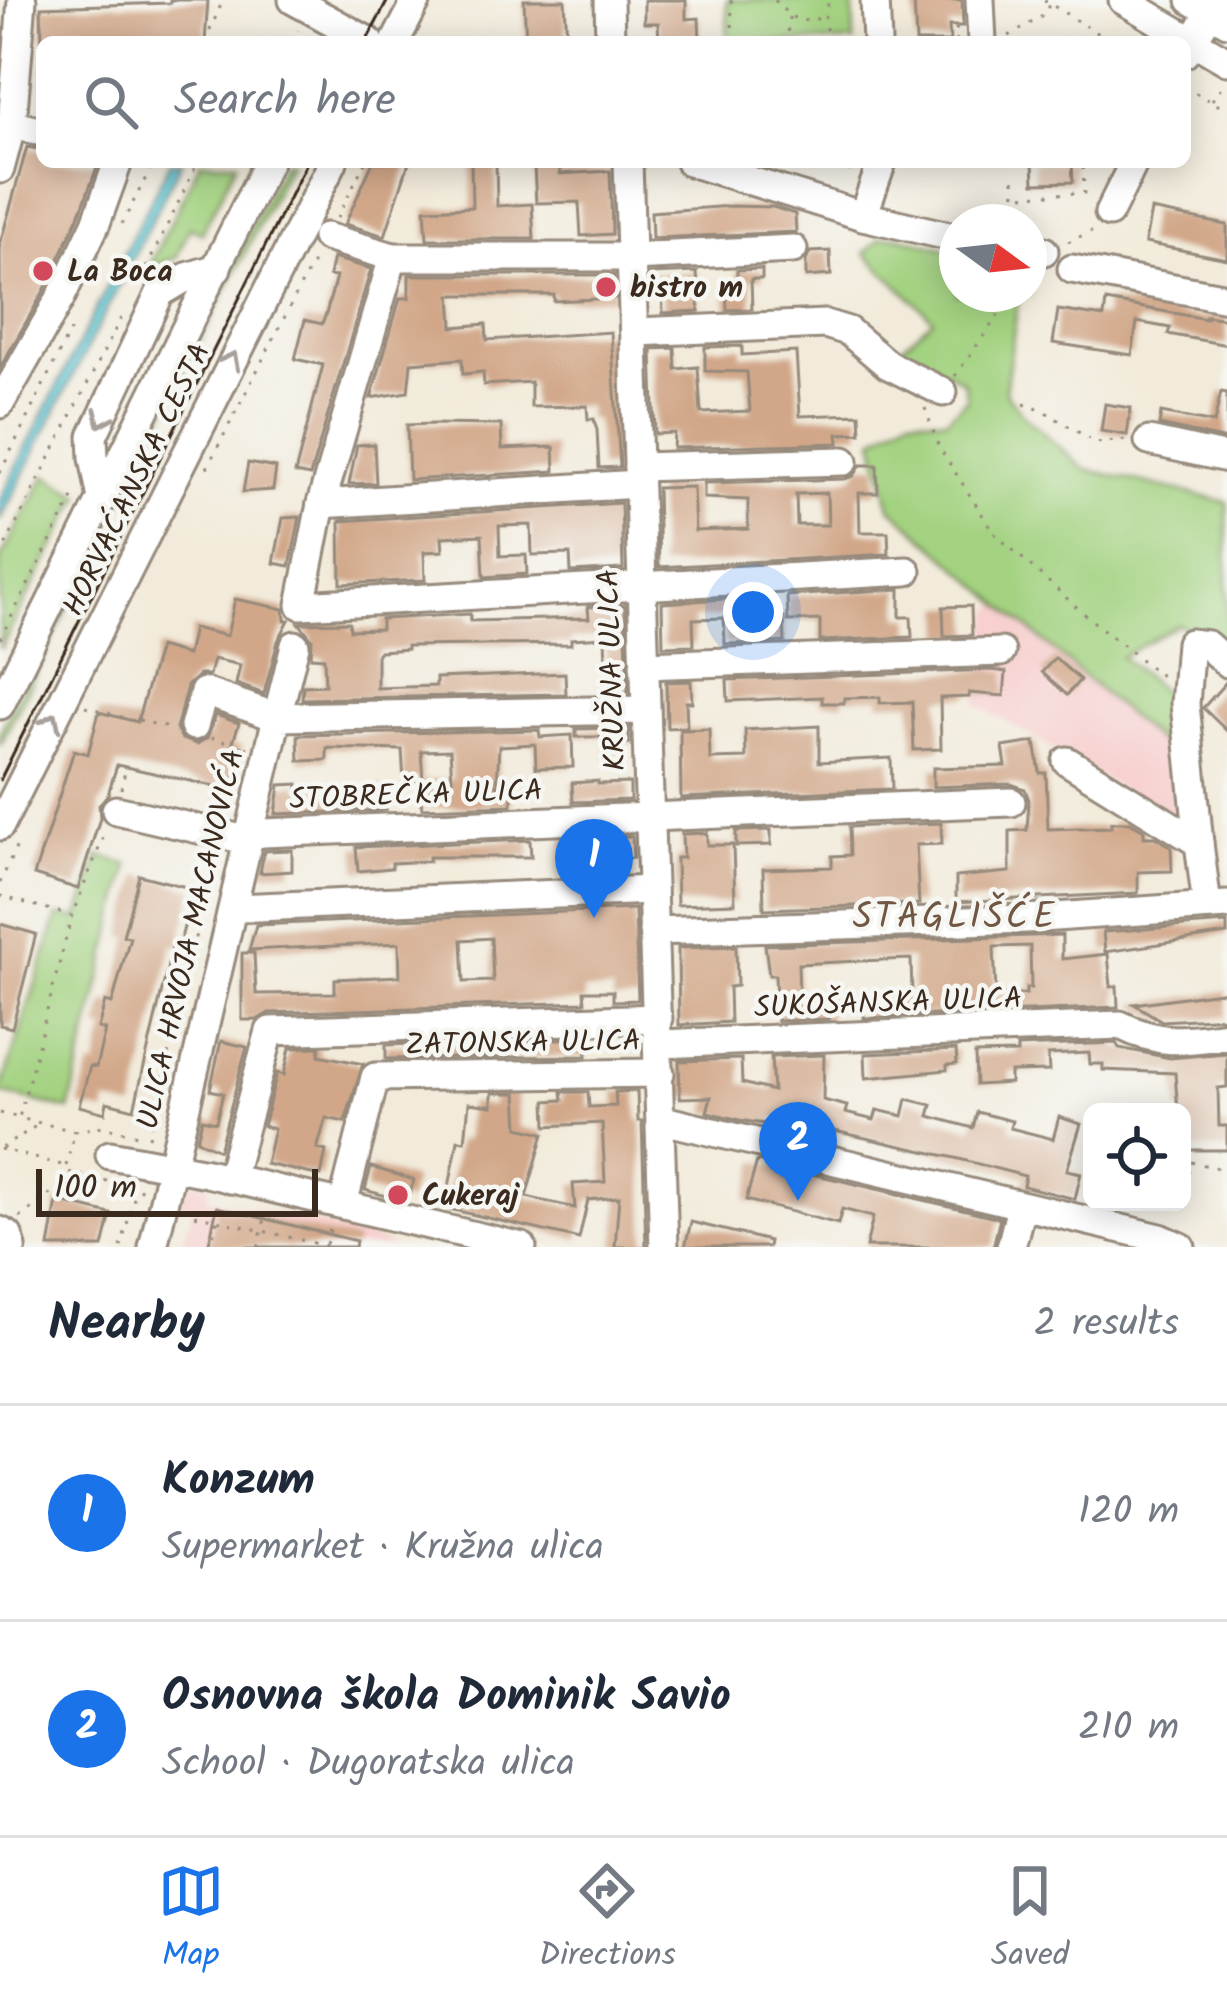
<!DOCTYPE html>
<html lang="en">
<head>
<meta charset="utf-8">
<style>
  body { margin:0; font-family:Kalam,sans-serif; background:#f6f6f7; color:#1f2937 }
  .controls { position:absolute; right:36px; bottom:36px; display:grid; overflow:hidden; border-radius:18px; box-shadow:0 6px 30px #0003 }
  .controls button { width:108px; height:108px; display:grid; place-items:center; padding:0; border:0; border-bottom:3px solid #e0e1e3; background:#fff; color:#1f2937; font:60px sans-serif }
  .compass { position:absolute; left:939px; top:204px; width:108px; height:108px; border-radius:50%; background:#fff; box-shadow:0 6px 30px #0003; rotate:105deg }
  .scale { position:absolute; left:36px; bottom:30px; width:282px; box-sizing:border-box; padding-left:12px; border:6px solid #3b2a1e; border-top:0; font-size:33px; line-height:42px; white-space:nowrap; color:#3b2a1e; -webkit-text-stroke:9px #f6f6f2; paint-order:stroke }
  .you { position:absolute; left:753px; top:612px; width:42px; height:42px; margin:-30px; border:9px solid #fff; border-radius:50%; background:#1a73e8; box-shadow:0 0 0 18px #1a73e833 }
  .badge { display:grid; place-items:center; width:78px; height:78px; border-radius:50%; background:#1a73e8; color:#fff; font-size:39px; font-weight:700 }
  .pin { position:absolute; translate:-50% -99px; filter:drop-shadow(0 3px 6px #0008) }
  .pin::after { content:''; position:absolute; top:63px; width:42px; height:36px; background:inherit; clip-path:polygon(0 0,100% 0,50% 100%) }
  .list { margin:0; padding:0; list-style:none }
  h2 { display:flex; justify-content:space-between; align-items:center; height:156px; margin:0; padding:0 48px; font-size:51px }
  h2 small { font-size:39px; font-weight:400; color:#747a83 }
  .list li { display:grid; grid-template-columns:78px 1fr auto; gap:36px; align-items:center; box-sizing:border-box; height:216px; padding:0 48px; border-top:3px solid #e0e1e3 }
  .list b { display:block; font-size:45px; white-space:nowrap }
  .list p { margin:0; font-size:39px; white-space:nowrap; color:#747a83 }
  .list em { font-size:39px; font-style:normal; color:#747a83 }
  .icon { flex:none; width:66px; height:66px; fill:none; stroke:currentColor; stroke-width:2; stroke-linecap:round; stroke-linejoin:round }
  .map { position:relative; flex:none; width:1227px; height:1247px; overflow:hidden }
  .search { position:absolute; background:#fff; box-shadow:0 6px 30px #0003; left:36px; right:36px; top:36px; height:132px; display:flex; align-items:center; gap:30px; box-sizing:border-box; padding:0 42px; border-radius:18px; color:#747a83; font-size:45px }
  .sheet { height:588px; background:#fff }
  nav { display:flex; justify-content:space-around; align-items:center; box-sizing:border-box; height:168px; border-top:3px solid #e0e1e3; background:#fff; font-size:33px; color:#747a83 }
  nav a { display:grid; justify-items:center; gap:6px }
  nav .on { color:#1a73e8 }
  .map>svg:first-child { display:block }
  .built { fill:#f7d0cf }
  .green { fill:#a3d280; stroke:#6f7e4f; stroke-width:3 }
  .water { fill:#5bc6d4; stroke:#4b7879; stroke-width:3 }
  .building { fill:#d2a789; fill-rule:evenodd }
  .lines { fill:none; stroke-linecap:round; stroke-linejoin:round }
  .minor-casing { stroke:#968a7c; stroke-width:33 }
  .path { stroke:#968a7c; stroke-width:3; stroke-dasharray:3 9; stroke-linecap:butt }
  .minor { stroke:#fff; stroke-width:27 }
  .tram { stroke:#3b2a1e; stroke-width:3 }
  .oneway { stroke:#a79f9a }
  .poi-dot { fill:#d1495b; stroke:#f6f6f2; stroke-width:4.5 }
  .labels { text-anchor:middle; stroke-width:9; stroke-linejoin:round; paint-order:stroke }
  .poi-label { font-size:30px; font-weight:bold; fill:#3b2a1e; stroke:#f6f6f2; text-anchor:start }
  .street-label { font-size:30px; fill:#3b2a1e; stroke:#f6f6f2 }
  .quarter-label { font-size:36px; letter-spacing:3px; fill:#705643; stroke:#f6f6f2 }
</style>
</head>
<body>
<div class="map">
<svg width="1227" height="1247" viewBox="0 0 1227 1247">
  <rect width="100%" height="100%" fill="#f6f6f2"/>
  <filter id="ink" filterUnits="userSpaceOnUse"><feTurbulence type="fractalNoise" baseFrequency=".00833" numOctaves="2"/><feDisplacementMap in="SourceGraphic" scale="24" xChannelSelector="R" yChannelSelector="G"/><feConvolveMatrix kernelMatrix="1 2 1 2 8 2 1 2 1" color-interpolation-filters="sRGB"/></filter>
  <filter id="wash" filterUnits="userSpaceOnUse"><feTurbulence type="fractalNoise" baseFrequency=".004" numOctaves="4" result="noise"/><feDisplacementMap in="SourceGraphic" scale="48" xChannelSelector="R" yChannelSelector="G"/><feGaussianBlur stdDeviation="2.7" result="paint"/><feColorMatrix in="noise" values="0 0 0 0 0 0 0 0 0 0 0 0 0 0 0 0 0 1.4 0 .05"/><feComposite in="paint" operator="in"/></filter>
  <g filter="url(#wash)">
    <rect width="100%" height="100%" fill="#f2ebdb"/>
    <!-- built -->
    <g class="built">
      <polygon points="1000,602 1187,767 1192,830 976,704 991,613"/>
      <polygon points="197,1180 210,1183 208,1198 364,1234 394,1247 182,1247 192,1208 177,1204 186,1185"/>
    </g>
    <!-- green -->
    <g class="green">
      <polygon points="727,0 853,0 854,42 728,42"/>
      <polygon points="200,162 237,162 202,233 190,227 176,258 149,267"/>
      <polygon points="283,162 290,162 0,745 0,732"/>
      <polygon points="897,236 957,252 957,294 1029,294 1018,301 1005,392 1024,416 1084,469 1227,502 1227,657 1179,624 1121,657 1178,704 1187,767 891,508 874,439 910,416 946,419 967,399 964,382 946,371 917,373 888,359 933,319 865,253 881,238"/>
      <polygon points="46,475 81,495 0,649 0,560"/>
      <polygon points="99,856 129,865 69,1110 0,1093 58,916 78,919"/>
    </g>
    <!-- water -->
    <polygon class="water" points="170,162 181,162 0,521 0,500"/>
    <g id="blocks">
      <!-- building -->
      <g class="building">
        <polygon points="170,0 208,0 205,42 42,41 41,7 170,3"/>
        <polygon points="524,0 565,0 567,42 526,42"/>
        <polygon points="644,0 686,0 686,19 699,18 700,42 659,42 658,23 644,23"/>
        <polygon points="914,0 962,0 963,26 949,26 950,42 916,42"/>
        <polygon points="27,147 42,150 42,162 99,162 79,216 45,289 0,368 0,244"/>
        <polygon points="373,162 409,162 385,236 345,224"/>
        <polygon points="471,162 496,162 497,206 532,204 534,239 427,239 425,209 472,207"/>
        <polygon points="1033,162 1072,162 1073,182 1034,183"/>
        <polygon points="560,166 560,174 610,171 612,234 581,236 579,202 536,203 534,167"/>
        <polygon points="731,206 773,207 795,214 796,232 652,238 651,212"/>
        <polygon points="1151,210 1227,225 1227,259 1145,243"/>
        <polygon points="830,251 831,275 806,277 806,261 810,252"/>
        <polygon points="333,258 371,269 310,476 295,473 323,365 295,359 305,320 322,324 326,314 336,277 329,276"/>
        <polygon points="762,269 762,279 751,279 752,309 727,310 726,286 737,286 737,270"/>
        <polygon points="697,272 699,311 663,313 662,287 651,288 650,274"/>
        <polygon points="409,275 614,275 615,298 554,301 554,295 451,295 453,327 486,324 487,340 611,332 620,467 599,468 597,430 594,419 588,419 587,406 531,407 531,382 484,385 483,372 463,374 462,359 411,363 408,392 371,398 400,298 409,298"/>
        <polygon points="1106,301 1206,319 1206,316 1227,319 1227,345 1168,334 1170,328 1137,322 1132,355 1053,343 1058,310 1104,317"/>
        <polygon points="742,346 742,355 796,352 800,416 860,414 861,433 838,434 839,443 673,448 674,433 655,434 652,349 675,348 676,369 698,367 701,413 750,411 747,372 705,371 705,347"/>
        <polygon points="1221,392 1227,393 1227,440 1159,425 1161,413 1214,423"/>
        <polygon points="1105,404 1131,408 1127,435 1101,431"/>
        <polygon points="433,424 501,425 502,449 554,447 555,471 409,480 407,425"/>
        <polygon points="374,444 376,483 349,484 357,445"/>
        <polygon points="248,463 276,468 273,490 243,492"/>
        <path d="M861 465H877L878 493H859L860 532H888L889 554 659 567 657 488 693 487 695 531 748 529V500L704 498V483L845 479 854 476ZM827 493 828 525H797L796 494Z"/>
        <polygon points="621,503 623,569 571,572 570,554 532,555 531,525 499,526 500,556 526,555 527,574 484,577 482,535 442,537 443,551 424,552 425,580 341,584 340,521"/>
        <polygon points="300,517 290,566 274,563 283,518"/>
        <polygon points="900,589 900,617 911,617 912,637 820,641 820,620 788,621 787,596"/>
        <polygon points="757,597 757,619 784,618 785,642 725,644 724,618 693,619 694,645 663,646 662,603"/>
        <polygon points="235,599 284,609 285,620 289,620 278,641 264,694 236,684 240,665 213,659 209,675 199,675 187,686 176,729 182,739 197,744 207,738 216,715 239,723 232,745 242,747 231,790 117,765 108,794 99,805 100,818 78,889 34,875 74,750 88,754 99,712 137,722 159,647 187,655 193,628 227,636"/>
        <polygon points="625,605 628,692 607,693 605,637 571,639 571,644 407,646 407,649 380,651 377,655 377,688 436,686 436,678 565,673 566,694 302,699 303,686 325,685 324,658 311,657 312,639 299,623 349,622 350,630 381,629 381,619 470,614 470,621 589,618 588,607"/>
        <polygon points="971,606 972,635 944,636 943,607"/>
        <polygon points="1055,658 1080,680 1067,695 1042,672"/>
        <polygon points="992,670 1006,672 1004,696 969,693 969,697 940,698 941,749 914,750 912,702 880,703 880,697 844,698 844,703 822,703 822,697 728,701 727,680"/>
        <polygon points="691,681 692,702 686,702 687,727 667,728 666,682"/>
        <polygon points="1227,681 1227,731 1203,708"/>
        <polygon points="819,726 819,762 891,758 892,789 681,798 680,730 709,729 710,759 746,758 745,730"/>
        <polygon points="629,728 629,744 619,744 619,753 605,753 604,737 576,737 576,729"/>
        <polygon points="539,730 540,737 572,735 573,767 536,768 535,744 499,746 497,786 512,785 512,805 422,808 420,781 452,779 450,750 421,751 423,780 404,781 402,750 327,748 327,760 299,761 298,735"/>
        <polygon points="1035,742 1040,773 1046,773 1048,829 1111,827 1111,822 1130,822 1144,830 1144,837 1155,837 1171,847 1172,871 1138,872 1138,893 956,902 956,877 1010,872 1010,831 1027,830 1029,800 1025,789 1011,784 933,787 933,768 1006,766 1003,747"/>
        <polygon points="598,781 598,784 630,783 630,800 573,802 572,783"/>
        <polygon points="298,784 298,790 385,788 386,810 276,814 280,785"/>
        <polygon points="941,823 942,844 916,845 919,904 764,909 763,869 832,867 832,856 850,855 849,827"/>
        <polygon points="771,830 771,845 736,846 736,831"/>
        <polygon points="707,833 707,845 733,845 735,903 677,905 676,858 683,858 682,834"/>
        <polygon points="632,836 633,858 564,860 563,839"/>
        <polygon points="530,840 531,857 429,857 429,861 392,863 392,868 358,871 356,847"/>
        <polygon points="292,850 292,871 260,873 264,851"/>
        <polygon points="139,875 194,889 179,946 173,944 134,1109 107,1102 105,1113 79,1106 90,1066 96,1067 105,1030 98,1028 105,1002 112,1004 130,937 123,936"/>
        <path d="M635 909 638 1000 613 1001V991H584L585 1002 269 1013 257 1020H242V953H254L256 994 335 993V979L400 976 399 943 249 950 256 925ZM491 938 493 981 464 982 462 940Z"/>
        <polygon points="1227,923 1227,934 1105,952 1103,932"/>
        <polygon points="0,924 36,934 12,1028 0,1025"/>
        <path d="M1062 935V959L1108 954 1111 987 1117 986 1118 1007 864 1018 863 996 912 994 911 959 859 961 798 964 799 996H829V1019L777 1021 775 975H769L765 945ZM1030 946 1031 988H1026V994L996 995 994 947Z"/>
        <polygon points="736,946 737,986 729,987 730,1022 679,1025 678,948"/>
        <polygon points="1227,991 1227,1017 1162,1021 1134,1004"/>
        <polygon points="586,1038 587,1056 386,1059 386,1045"/>
        <polygon points="221,1041 247,1047 219,1150 197,1140 202,1119 216,1122 223,1093 210,1090"/>
        <polygon points="1116,1043 1119,1048 1170,1058 1227,1053 1227,1087 1218,1088 1219,1126 1227,1126 1227,1150 1182,1150 1182,1112 1178,1112 1175,1073 1103,1070 1103,1064 1090,1064 1089,1053 1048,1055 1049,1071 1010,1072 1010,1083 976,1085 975,1054 1017,1053 1017,1047"/>
        <polygon points="320,1047 319,1055 363,1064 345,1122 326,1118 317,1149 326,1151 321,1176 266,1164 274,1129 263,1126 277,1073 284,1075 290,1048"/>
        <polygon points="956,1050 957,1064 947,1065 947,1070 866,1078 865,1054"/>
        <polygon points="824,1055 823,1100 847,1106 845,1113 874,1120 877,1110 903,1116 907,1099 932,1105 929,1116 973,1128 977,1112 1012,1121 1010,1128 1053,1139 1059,1117 1081,1124 1067,1170 1081,1173 1075,1199 1023,1186 1025,1176 955,1158 772,1117 770,1125 740,1120 707,1112 711,1097 680,1098 679,1061 741,1059 742,1083 773,1091 771,1057"/>
        <polygon points="637,1091 638,1121 642,1121 646,1247 615,1247 619,1197 588,1200 579,1239 445,1208 458,1140 465,1141 469,1103 492,1106 492,1093 517,1093 519,1127 544,1133 526,1197 575,1208 573,1184 605,1182 602,1123 547,1126 546,1101 563,1100 562,1092 588,1092 589,1107 616,1106 615,1092"/>
        <polygon points="757,1161 1000,1218 993,1247 866,1247 873,1217 842,1209 838,1224 746,1200"/>
        <polygon points="371,1167 414,1180 407,1202 365,1190"/>
        <polygon points="57,1201 111,1214 103,1247 49,1247"/>
        <polygon points="217,1207 356,1241 355,1247 208,1247"/>
        <polygon points="691,1222 769,1241 768,1247 685,1247"/>
      </g>
    </g>
  </g>
  <g filter="url(#ink)">
    <use href="#blocks" fill-opacity="0" stroke="#968a7c" stroke-width="3"/>
    <g class="lines">
      <!-- minor casing -->
      <g class="minor-casing">
        <g id="minor">
          <polyline points="293,0 370,42"/>
          <polyline points="609,0 610,42"/>
          <polyline points="875,0 877,42"/>
          <polyline points="980,0 982,42"/>
          <polyline points="1123,0 1227,61"/>
          <polyline points="1191,0 1227,22"/>
          <polyline points="395,42 417,0"/>
          <polyline points="1185,53 1218,0"/>
          <polyline points="12,124 42,132"/>
          <polyline points="628,162 664,1247"/>
          <polyline points="690,162 863,216 957,238"/>
          <polyline points="0,169 12,124 22,0"/>
          <polyline points="1109,213 1134,162"/>
          <polyline points="863,216 882,162"/>
          <polyline points="326,237 393,257 632,257 793,249"/>
          <polyline points="1029,251 1044,251"/>
          <polyline points="393,257 321,504 301,605 907,571"/>
          <polyline points="1072,269 1227,298"/>
          <polyline points="636,332 825,324 848,331 888,365 943,392"/>
          <polyline points="0,404 61,297 96,223 118,162"/>
          <polyline points="1149,441 1227,458"/>
          <polyline points="638,467 844,461"/>
          <polyline points="102,499 94,458 93,436 160,293 187,277 217,268"/>
          <polyline points="321,504 638,484"/>
          <polyline points="644,665 1001,652"/>
          <polyline points="0,705 268,162"/>
          <polyline points="194,726 204,692 277,717 295,645"/>
          <polyline points="1067,761 1199,843 1207,906"/>
          <polyline points="116,810 237,838 263,833 1011,802"/>
          <polyline points="0,826 333,162"/>
          <polyline points="1199,843 1185,704 1190,643 1207,645 1227,663"/>
          <polyline points="234,908 652,890"/>
          <polyline points="653,931 1026,919 1227,905"/>
          <path d="M660 1044 1120 1025C1159 1045 1184 1041 1227 1035"/>
          <polyline points="663,1120 1160,1238 1181,1247"/>
          <polyline points="110,1155 207,1173 522,1247"/>
          <polyline points="230,1179 270,1031 658,1018"/>
          <polyline points="343,1205 375,1077 660,1073"/>
          <polyline points="0,1231 8,1235 12,1247"/>
          <polyline points="153,1247 277,717 646,710"/>
          <polyline points="1011,1247 1021,1207"/>
        </g>
      </g>
      <!-- path -->
      <g class="path">
        <polyline points="731,0 733,42"/>
        <path d="M775 0C790 19 801 26 825 16"/>
        <polyline points="1044,0 1111,42"/>
        <polyline points="1009,36 1041,17 1050,4"/>
        <polyline points="1079,40 1079,42"/>
        <polyline points="205,42 223,0"/>
        <polyline points="295,42 298,30"/>
        <polyline points="781,42 789,28 789,17"/>
        <polyline points="827,42 825,16 829,0"/>
        <polyline points="957,42 956,29 960,29"/>
        <polyline points="1185,87 1227,110"/>
        <polyline points="1212,100 1224,83"/>
        <polyline points="849,172 851,162"/>
        <polyline points="1014,179 1015,195 1084,193 1083,162"/>
        <polyline points="337,218 365,162"/>
        <polyline points="122,224 154,162"/>
        <polyline points="1068,242 1092,231"/>
        <polyline points="141,279 198,162"/>
        <polyline points="955,376 1000,313 986,294"/>
        <polyline points="1024,404 1044,411 1096,443 1126,440"/>
        <polyline points="925,408 939,447 994,533 1090,619 1165,679"/>
        <polyline points="207,468 315,258"/>
        <polyline points="0,473 73,325"/>
        <polyline points="0,556 123,314"/>
        <polyline points="0,639 77,490"/>
        <polyline points="85,706 138,722"/>
        <polyline points="139,720 172,729"/>
        <polyline points="211,738 248,748"/>
        <polyline points="121,789 126,767"/>
        <polyline points="0,883 19,841"/>
        <polyline points="0,896 70,915"/>
        <polyline points="0,1113 16,1117"/>
        <polyline points="75,1131 19,1118 72,915 106,831"/>
        <polyline points="149,1137 213,860"/>
        <polyline points="2,1148 39,1124"/>
        <polyline points="0,1149 62,1165"/>
        <polyline points="66,1166 75,1131 103,1126 141,1136"/>
        <polyline points="1183,1197 1191,1162 1227,1170"/>
        <polyline points="195,1215 331,1247"/>
        <polyline points="20,1218 60,1186 64,1171 128,1186 133,1191"/>
        <polyline points="326,1244 330,1229"/>
        <polyline points="121,1247 135,1194 142,1188"/>
        <polyline points="211,1247 217,1220"/>
        <polyline points="258,1247 266,1214"/>
      </g>
      <!-- minor -->
      <use href="#minor" class="minor"/>
      <!-- tram -->
      <g class="tram">
        <polyline points="366,42 388,0"/>
        <polyline points="0,780 307,162"/>
      </g>
    </g>
    <!-- one-way arrows -->
    <defs><path id="oneway-chevron" d="M-2-3.5L2.5 0L-2 3.5" fill="none" stroke-width="1.6" stroke-linecap="round" stroke-linejoin="round" transform="scale(3)"/></defs>
    <g class="oneway">
      <use href="#oneway-chevron" transform="translate(231 360) rotate(-63)"/>
      <use href="#oneway-chevron" transform="translate(102 419) rotate(114)"/>
      <use href="#oneway-chevron" transform="translate(52 721) rotate(-64)"/>
    </g>
  </g>
  <!-- markers -->
  <g class="poi-dot">
    <circle cx="43" cy="271" r="12"/>
    <circle cx="606" cy="287" r="12"/>
    <circle cx="398" cy="1195" r="12"/>
  </g>
  <g class="labels">
    <!-- poi labels -->
    <g class="poi-label">
      <text x="67" y="281">La Boca</text>
      <text x="630" y="297">bistro m</text>
      <text x="422" y="1205">Cukeraj</text>
    </g>
    <!-- street labels -->
    <g class="street-label">
      <text transform="translate(136 479) rotate(-64)" y="10">HORVAĆANSKA CESTA</text>
      <text transform="translate(611 670) rotate(-92)" y="10">KRUŽNA ULICA</text>
      <text transform="translate(416 794) rotate(-2)" y="10">STOBREČKA ULICA</text>
      <text transform="translate(190 939) rotate(-77)" y="10">ULICA HRVOJA MACANOVIĆA</text>
      <text transform="translate(888 1002) rotate(-2)" y="10">SUKOŠANSKA ULICA</text>
      <text transform="translate(523 1042) rotate(-1)" y="10">ZATONSKA ULICA</text>
    </g>
    <!-- quarter labels -->
    <g class="quarter-label">
      <text x="955" y="928">STAGLIŠĆE</text>
    </g>
  </g>
</svg>
<div class="controls">
<button><svg class="icon" aria-label="locate" viewBox="0 0 24 24"><circle cx="12" cy="12" r="6"/><path d="M12 2v4M12 18v4M2 12h4M18 12h4"/></svg></button>
</div>
<svg class="compass" viewBox="-18 -18 36 36"><path d="M0-13l5 13h-10z" fill="#e53935"/><path d="M0 13l5-13h-10z" fill="#747a83"/></svg>
<div class="scale">100 m</div>
<div class="you"></div>
<div class="pin badge" style="left:594px;top:918px">1</div>
<div class="pin badge" style="left:798px;top:1201px">2</div>
<div class="search"><svg class="icon" aria-label="search" viewBox="0 0 24 24"><circle cx="10" cy="10" r="6"/><path d="M15 15l6 6"/></svg>Search here</div>
</div>
<section class="sheet">
<h2>Nearby<small>2 results</small></h2>
<ul class="list">
<li><span class="badge">1</span><div><b>Konzum</b><p>Supermarket · Kružna ulica</p></div><em>120 m</em></li>
<li><span class="badge">2</span><div><b>Osnovna škola Dominik Savio</b><p>School · Dugoratska ulica</p></div><em>210 m</em></li>
</ul>
</section>
<nav>
<a class="on"><svg class="icon" aria-label="map" viewBox="0 0 24 24"><path d="M3 6l6-2 6 2 6-2v14l-6 2-6-2-6 2zM9 4v14M15 6v14"/></svg>Map</a>
<a><svg class="icon" aria-label="directions" viewBox="0 0 24 24"><path d="M12 3l9 9-9 9-9-9zM9 14v-3h6M13 9l2 2-2 2"/></svg>Directions</a>
<a><svg class="icon" aria-label="saved" viewBox="0 0 24 24"><path d="M7 4h10v16l-5-4-5 4z"/></svg>Saved</a>
</nav>
</body>
</html>
